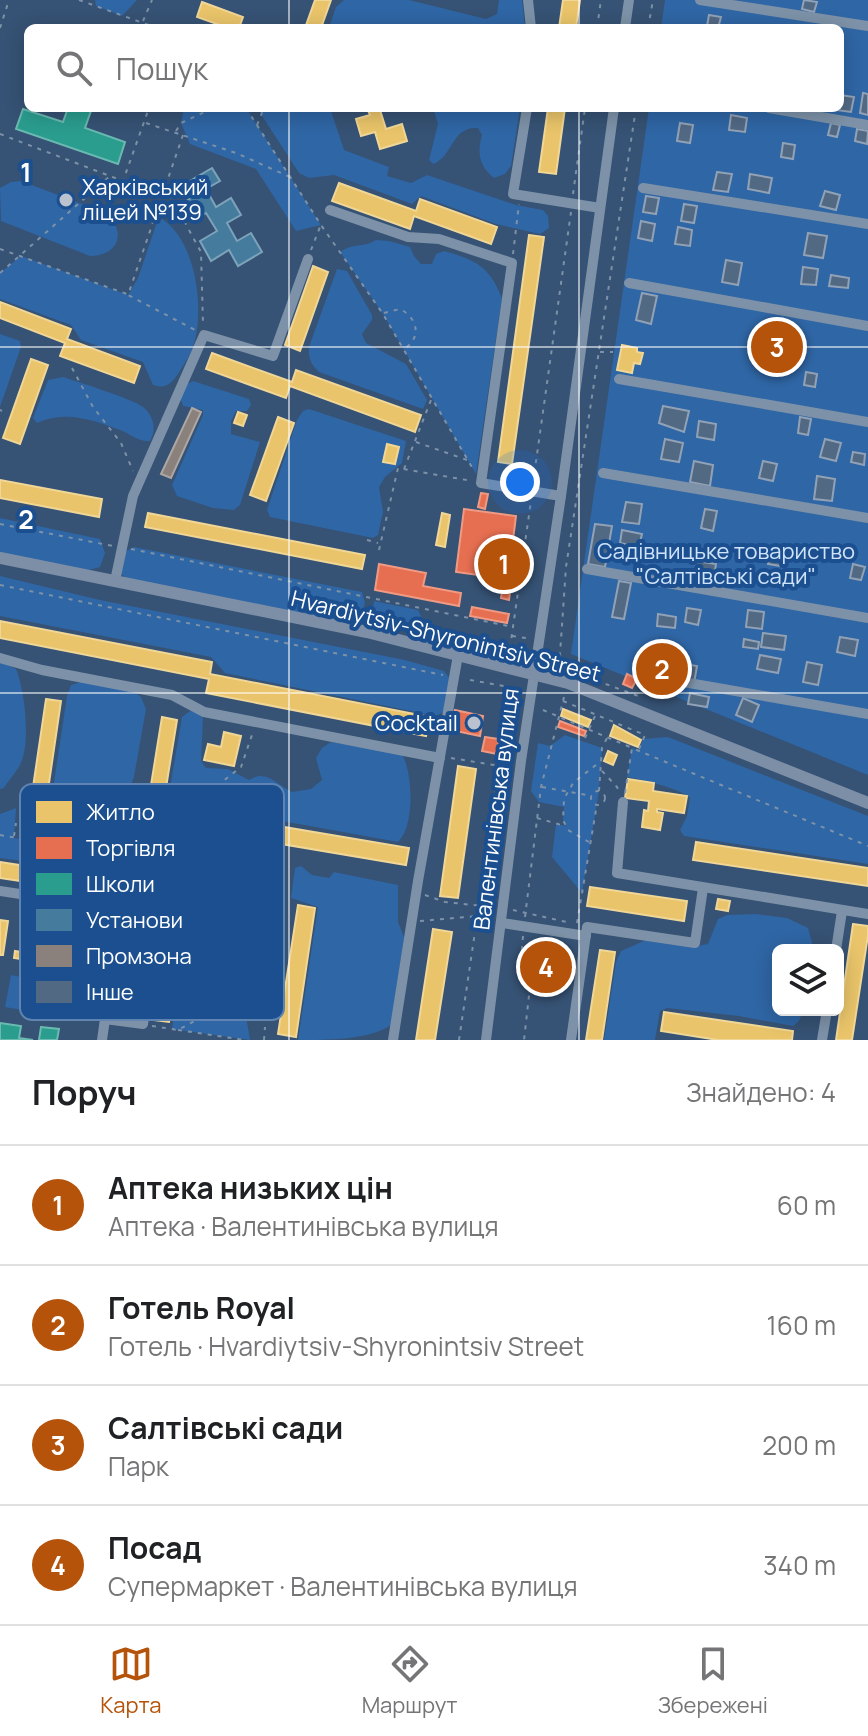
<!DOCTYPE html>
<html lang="uk">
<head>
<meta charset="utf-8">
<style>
  body { margin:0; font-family:Manrope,sans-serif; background:#f2f2f2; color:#202124 }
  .controls { position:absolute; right:24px; bottom:24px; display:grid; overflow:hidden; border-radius:12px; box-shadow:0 4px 20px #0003 }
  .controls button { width:72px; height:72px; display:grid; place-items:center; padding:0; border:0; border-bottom:2px solid #e0e0e0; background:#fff; color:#202124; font:40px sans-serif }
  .you { position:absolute; left:520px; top:482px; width:28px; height:28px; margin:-20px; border:6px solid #fff; border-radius:50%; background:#1a73e8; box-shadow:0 0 0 12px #1a73e833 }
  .badge { display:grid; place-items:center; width:52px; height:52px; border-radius:50%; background:#b45309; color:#fff; font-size:26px; font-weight:700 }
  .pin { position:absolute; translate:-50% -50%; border:4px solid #fff; box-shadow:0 2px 8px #0006 }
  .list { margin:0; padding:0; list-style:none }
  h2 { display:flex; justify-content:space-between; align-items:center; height:104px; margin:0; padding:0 32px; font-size:34px }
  h2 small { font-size:26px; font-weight:400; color:#757577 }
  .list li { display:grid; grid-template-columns:52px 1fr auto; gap:24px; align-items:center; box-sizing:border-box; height:120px; padding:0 32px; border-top:2px solid #e0e0e0 }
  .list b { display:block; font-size:30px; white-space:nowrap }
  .list p { margin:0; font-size:26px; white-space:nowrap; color:#757577 }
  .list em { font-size:26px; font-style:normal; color:#757577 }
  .icon { flex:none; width:44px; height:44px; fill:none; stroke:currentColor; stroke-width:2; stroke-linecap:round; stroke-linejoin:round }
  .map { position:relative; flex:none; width:868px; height:1040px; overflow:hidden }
  .search { position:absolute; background:#fff; box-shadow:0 4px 20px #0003; left:24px; right:24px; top:24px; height:88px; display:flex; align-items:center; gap:20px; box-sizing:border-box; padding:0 28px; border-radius:12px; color:#757577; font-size:30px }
  .sheet { height:584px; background:#fff }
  nav { display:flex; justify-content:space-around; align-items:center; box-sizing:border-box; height:112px; border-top:2px solid #e0e0e0; background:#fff; font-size:22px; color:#757577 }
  nav a { display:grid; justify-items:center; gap:4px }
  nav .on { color:#b45309 }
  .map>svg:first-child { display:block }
  .green { fill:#2f66a5 }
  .homes { fill:#e9c46a; stroke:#f0d697; stroke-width:2 }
  .shops { fill:#e76f51; stroke:#ee9a85; stroke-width:2 }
  .schools { fill:#2a9d8f; stroke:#6abab1; stroke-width:2 }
  .public { fill:#457b9d; stroke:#7da3ba; stroke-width:2 }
  .industry { fill:#8a817c; stroke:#ada7a3; stroke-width:2 }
  .building { fill:#526984; stroke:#92a2b6; stroke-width:2 }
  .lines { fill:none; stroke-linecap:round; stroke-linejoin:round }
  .path { stroke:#7d92a8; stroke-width:2; stroke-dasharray:4 6; stroke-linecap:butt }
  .minor { stroke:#7d92a8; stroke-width:10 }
  .major { stroke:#7d8ea7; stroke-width:12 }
  .grid { fill:none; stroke:#fff; stroke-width:2; stroke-opacity:0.55 }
  .poi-dot { fill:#b9c2ce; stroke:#1b4f8f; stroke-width:3 }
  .labels { text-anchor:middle; stroke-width:8; stroke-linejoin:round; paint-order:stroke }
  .poi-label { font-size:22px; fill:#fff; stroke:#1b4f8f; text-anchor:start }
  .park-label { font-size:22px; fill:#cfe3fa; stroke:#1b4f8f }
  .street-label { font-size:22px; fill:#fff; stroke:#1b4f8f }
  .key { fill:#1b4f8f; stroke:#5f84b1; stroke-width:2 }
  .key-label { font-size:22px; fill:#fff }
  .grid-label { font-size:26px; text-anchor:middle; font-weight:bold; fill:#fff; stroke:#1b4f8f; stroke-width:8; stroke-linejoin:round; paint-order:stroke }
</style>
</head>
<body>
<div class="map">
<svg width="868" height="1040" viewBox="0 0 868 1040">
  <rect width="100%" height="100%" fill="#365274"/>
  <!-- green -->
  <g class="green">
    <polygon points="95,0 137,0 122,16 96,6"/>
    <polygon points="344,0 409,0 486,19 497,14 499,0 522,0 525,28 329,28 336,7"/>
    <polygon points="665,0 868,0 868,775 571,654 649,108 840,108 840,28 661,28"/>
    <polygon points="184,108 246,108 321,225 296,231 256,169 190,144 181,123"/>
    <polygon points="257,108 330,108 344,150 389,167 387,176 411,183 427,175 516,205 543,210 548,216 549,228 540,234 496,224 421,196 412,204 334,175 309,178 299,173"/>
    <path d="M433 108H520L511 166 505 174 494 178C479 166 477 153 482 135L478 128C451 126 454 156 433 164L429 160 438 124Z"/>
    <path d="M21 181 103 212C128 229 120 256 90 256L1 221 0 188 11 182Z"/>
    <path d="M162 219C195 240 204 304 195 340 192 353 185 363 178 374 171 384 166 389 153 385L143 362 81 340 71 325 0 299V273L21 256 128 295 138 278 157 222Z"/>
    <path d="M376 240 389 241 410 247 414 256 421 264H432L436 254 444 251C476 260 489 266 502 298L476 474 383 314 340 252C355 242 364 248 376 240Z"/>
    <path d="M337 269 347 271 372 315V320L362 334 366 343 406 364 427 400 423 409 319 372C311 364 308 359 309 347Z"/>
    <polygon points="0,334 20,341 21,347 0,407"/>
    <path d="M63 377C78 382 133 399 143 407 154 416 157 430 150 441 138 442 131 434 120 430 92 420 66 410 37 423L33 418 48 380Z"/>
    <polygon points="193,381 249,399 251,405 247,411 236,411 231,421 231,434 260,442 240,505 234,510 213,508 177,496 172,485 203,415 203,410 183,406 180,397 187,384"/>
    <polygon points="309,409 406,441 402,463 385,477 379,487 383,512 378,535 373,538 270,517 267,510 297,420 303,411"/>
    <polygon points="0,518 100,539 105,553 100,567 85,571 0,555"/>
    <polygon points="134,547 362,592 365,603 360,623 353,626 127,579 121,574 126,551"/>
    <polygon points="0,576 100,600 405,660 444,671 450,679 444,712 435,716 225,673 211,657 0,616"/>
    <polygon points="374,601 418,610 421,616 418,622 406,622 372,615"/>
    <path d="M0 661 16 669C25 691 30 739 22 760 19 770 9 779 4 788L0 789Z"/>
    <polygon points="81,682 135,692 141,697 146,709 134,777 126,797 117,805 114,818 125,851 125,863 115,873 0,858 0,814 16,808 14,838 43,842 47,829 67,696 71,685"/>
    <path d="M190 711 196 712 203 718 201 761 206 768 228 769 249 780C266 769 276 784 292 792L311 789 322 780 316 758 322 748 331 742 402 754C413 773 415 827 398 842L282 821 275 822 266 829 196 822 191 824 186 849 166 859 159 852 182 717Z"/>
    <polygon points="565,735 602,748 599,791 582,893 552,857 556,824 566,826 563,820 564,807 539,802 531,791 538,743 550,746"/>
    <path d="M668 737 868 816V864L684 836 680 830 687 816 690 798C682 789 640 779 627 777L632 748 639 750 643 739Z"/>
    <path d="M301 866 312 875 329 878 334 872 398 885V922L404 937 391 1025C369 1040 328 1040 298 1040L318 907 291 898 295 868Z"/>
    <polygon points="214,867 276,876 281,880 283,891 267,991 248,1008 246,1016 250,1040 172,1029 192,886 202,868"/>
    <polygon points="756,914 787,918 808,928 814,950 778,950 778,1010 803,1010 799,1021 793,1026 739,1016 667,1008 660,1011 655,1040 604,1040 616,962 621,951 646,940 697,946 708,944 718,919 727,915"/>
    <polygon points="11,975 68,986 62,1017 5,1007"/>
  </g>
  <!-- homes -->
  <g class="homes">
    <polygon points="315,0 331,0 321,28 305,28"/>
    <polygon points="563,0 580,0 576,28 559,28"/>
    <polygon points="202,2 243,17 239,28 228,28 197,17"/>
    <polygon points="367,108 387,108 380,110 386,129 402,124 407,141 380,149 375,132 361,136 356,119 370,115"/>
    <polygon points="548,108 565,108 556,174 539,172"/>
    <polygon points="339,183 416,211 420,199 497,227 491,244 414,216 410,229 332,201"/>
    <polygon points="529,235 544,237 512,464 498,462"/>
    <polygon points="313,266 328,272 300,351 285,345"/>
    <polygon points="0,302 71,329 67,339 140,366 134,383 60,356 65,343 0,318"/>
    <polygon points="622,345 637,348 637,352 643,353 640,364 634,363 632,373 617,370"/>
    <polygon points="212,353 292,382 296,370 421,415 415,432 290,386 286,398 206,369"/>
    <polygon points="31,359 48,365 20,444 3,438"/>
    <polygon points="238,412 247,415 243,426 234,423"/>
    <polygon points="278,417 294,423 266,501 250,495"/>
    <polygon points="387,444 399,447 395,464 383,462"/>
    <polygon points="0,480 102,499 99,517 0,498"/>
    <polygon points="148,513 365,555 362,569 145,527"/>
    <polygon points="442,513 450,515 445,547 436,545"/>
    <polygon points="0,621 212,662 210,674 430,717 426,736 206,693 209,679 0,638"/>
    <polygon points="652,661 674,664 672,678 651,675"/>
    <polygon points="46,699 61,701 42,831 27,828"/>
    <polygon points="563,709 591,720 588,727 561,716"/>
    <polygon points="162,717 177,720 156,849 141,847"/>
    <polygon points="614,725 641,740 638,747 610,736"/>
    <polygon points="224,732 241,736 234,766 204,760 208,744 221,747"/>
    <polygon points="608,751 617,755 613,765 604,761"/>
    <polygon points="458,766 476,769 458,898 440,896"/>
    <polygon points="628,779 654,783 653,791 687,796 684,813 657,809 657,812 663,813 660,830 642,827 644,810 648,811 649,801 625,798"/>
    <polygon points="193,825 276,838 278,826 409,848 406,865 275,843 273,856 190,843"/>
    <polygon points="696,842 868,868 868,886 693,860"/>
    <polygon points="0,862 137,883 134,898 0,878"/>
    <polygon points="590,887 687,901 684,921 587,906"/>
    <polygon points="173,889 189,892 169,1022 153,1020"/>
    <polygon points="718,899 730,901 728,911 716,909"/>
    <polygon points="298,905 315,908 296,1037 278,1034"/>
    <polygon points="0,920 8,921 3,955 0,955"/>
    <polygon points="853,924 868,926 868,935 852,1040 836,1040"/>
    <polygon points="433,929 452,932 435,1040 416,1040"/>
    <polygon points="600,950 615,952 602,1040 586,1040"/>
    <polygon points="15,951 41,955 40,962 14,958"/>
    <polygon points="664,1012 793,1031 792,1040 718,1040 661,1031"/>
  </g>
  <!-- shops -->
  <g class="shops">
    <polygon points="481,493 488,494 485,509 478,507"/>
    <polygon points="464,509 516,516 508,579 456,572"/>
    <polygon points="379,564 426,573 423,586 461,593 459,606 375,590"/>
    <polygon points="503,583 511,584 509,600 501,598"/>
    <polygon points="472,607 509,614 507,623 470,616"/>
    <polygon points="627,674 637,679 632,688 623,684"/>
    <polygon points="455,710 483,716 480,736 451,730"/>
    <polygon points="560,721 586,731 584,736 558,727"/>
    <polygon points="485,737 499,739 497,754 482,751"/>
    <polygon points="538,949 559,952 555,984 534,982"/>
  </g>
  <!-- schools -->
  <g class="schools">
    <polygon points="68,108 92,108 85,128 125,142 118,164 16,129 23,109 63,122"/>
    <polygon points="0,1023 21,1026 19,1038 33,1040 0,1040"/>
    <polygon points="41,1027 59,1029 57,1040 39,1040"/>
  </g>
  <!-- public -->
  <polygon class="public" points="212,168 220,181 206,189 216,207 231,198 241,215 227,223 237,241 251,233 262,252 238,266 229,250 211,261 200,241 217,231 206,213 193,220 183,203 196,195 188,182"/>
  <!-- industry -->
  <polygon class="industry" points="192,408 201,412 171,478 161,474"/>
  <!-- building -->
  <g class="building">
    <polygon points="804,0 817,2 814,12 802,9"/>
    <polygon points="709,15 721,17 718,28 707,26"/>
    <polygon points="863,93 868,94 868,115 860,113"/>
    <polygon points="840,95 854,97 851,112 836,110 840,108"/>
    <polygon points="731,115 747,118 745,132 729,130"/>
    <polygon points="680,123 693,125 690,143 677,141"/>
    <polygon points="831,123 840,125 837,137 828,135"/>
    <polygon points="857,129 868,131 867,144 855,141"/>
    <polygon points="783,143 795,145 793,159 781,157"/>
    <polygon points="717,172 732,174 728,192 713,190"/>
    <polygon points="750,174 772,178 769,193 748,189"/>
    <polygon points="825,191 840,195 836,210 820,206"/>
    <polygon points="646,196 659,198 656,214 643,212"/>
    <polygon points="684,204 697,206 694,223 681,221"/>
    <polygon points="641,221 655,224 652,241 638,238"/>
    <polygon points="678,227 692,230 690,246 675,244"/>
    <polygon points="808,233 827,236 823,258 804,255"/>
    <polygon points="726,260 742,263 738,285 722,282"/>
    <polygon points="803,267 818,269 816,285 801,284"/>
    <polygon points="831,275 849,278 848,288 829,286"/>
    <polygon points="642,293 657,296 651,324 636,320"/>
    <polygon points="806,372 817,374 815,387 804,385"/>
    <polygon points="663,406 689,411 684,432 659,423"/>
    <polygon points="800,417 811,419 808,435 798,433"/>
    <polygon points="699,421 716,424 714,440 697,437"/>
    <polygon points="665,439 683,443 679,462 661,459"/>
    <polygon points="825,439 841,443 836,461 820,457"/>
    <polygon points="853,452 865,454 864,465 851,462"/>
    <polygon points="694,461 713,465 710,486 690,482"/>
    <polygon points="763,461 777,464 773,481 759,478"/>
    <polygon points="817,476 835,479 832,501 814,499"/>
    <polygon points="626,502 642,504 639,524 622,522"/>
    <polygon points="705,509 717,511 713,531 701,528"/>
    <polygon points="595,524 612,526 605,567 588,564"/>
    <polygon points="622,530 642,534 639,547 620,543"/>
    <polygon points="770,550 784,552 781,566 768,564"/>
    <polygon points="696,561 716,564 713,583 694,580"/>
    <polygon points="853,564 865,567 861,580 850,578"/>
    <polygon points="619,581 631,583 624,619 612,617"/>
    <polygon points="687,608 701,610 698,625 685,622"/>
    <polygon points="748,610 764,612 762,629 746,627"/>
    <polygon points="658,614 676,617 675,628 657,626"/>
    <polygon points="763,633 786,636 784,650 761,647"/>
    <polygon points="840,637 858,640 855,656 837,652"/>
    <polygon points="744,639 759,642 758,649 743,647"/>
    <polygon points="760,655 781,659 778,673 757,669"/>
    <polygon points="807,662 822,665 818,685 803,682"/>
    <polygon points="684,664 697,666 694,683 681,681"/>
    <polygon points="690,693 709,697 707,707 688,704"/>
    <polygon points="743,698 759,705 752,722 736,715"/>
  </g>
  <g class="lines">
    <!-- path -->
    <g class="path">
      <polyline points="79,0 157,28"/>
      <polyline points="143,21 152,0"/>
      <polyline points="0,28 9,0"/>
      <polyline points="597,28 601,0"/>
      <polyline points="648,28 653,0"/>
      <polyline points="246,108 321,225 383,314 473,469"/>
      <polyline points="636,108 566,567 560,654 561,661 570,671 641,697"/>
      <polyline points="146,123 236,153 290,177"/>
      <polyline points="257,125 264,108"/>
      <polyline points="176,131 181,123 213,108"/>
      <polyline points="0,134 123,181 149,108"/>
      <polyline points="183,135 128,295 197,331"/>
      <polyline points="165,186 201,252 203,324"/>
      <polyline points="573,194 585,108"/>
      <polyline points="0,249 127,294"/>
      <polyline points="311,250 320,227"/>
      <polyline points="513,254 519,204"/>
      <polyline points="0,273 110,176"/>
      <path d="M384 313 400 309C418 318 422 338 404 349"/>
      <polyline points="600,352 613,352"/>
      <polyline points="72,368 93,407 121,443 133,471"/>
      <polyline points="0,410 2,411"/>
      <polyline points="416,442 467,460"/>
      <polyline points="404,469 431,400"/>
      <polyline points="533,483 571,212"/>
      <polyline points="0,524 113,546"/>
      <polyline points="367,540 378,543"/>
      <polyline points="131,549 513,627"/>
      <polyline points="379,550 398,468 472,481"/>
      <polyline points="0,585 443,675"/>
      <polyline points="512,636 526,638"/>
      <polyline points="510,648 531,501"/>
      <polyline points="563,701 645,735 639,749"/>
      <polyline points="543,710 630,747"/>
      <polyline points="585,738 595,716"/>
      <polyline points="451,758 500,766"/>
      <polyline points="602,771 617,787 620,794"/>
      <polyline points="542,787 592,796"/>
      <polyline points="599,791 602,748 607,738"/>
      <circle cx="598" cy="798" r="7"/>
      <polyline points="625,793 632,748 868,846"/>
      <polyline points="537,818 565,826"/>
      <polyline points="0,835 163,863 187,820 217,786 241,767 253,732"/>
      <polyline points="14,836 16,823"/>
      <polyline points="589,842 568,830 563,820 564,799 573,783 601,761"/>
      <polyline points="129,856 132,837"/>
      <polyline points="425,895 445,902 492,907"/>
      <polyline points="149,904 163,863 188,858"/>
      <polyline points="513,910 571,923"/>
      <polyline points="525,917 541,787 564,697"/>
      <polyline points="420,921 478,916"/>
      <polyline points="577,923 597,804"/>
      <polyline points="523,936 522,949 534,951 524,1040"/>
      <polyline points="100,968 133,923"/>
      <polyline points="152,1026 178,1030 273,978"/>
      <polyline points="178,1030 244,1040"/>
      <polyline points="264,1040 265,1027"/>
      <polyline points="459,1040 510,695 504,686 465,679"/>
    </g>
    <!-- minor -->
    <g class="minor">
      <polyline points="528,0 531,28"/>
      <polyline points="700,0 868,26"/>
      <polyline points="625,28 629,0"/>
      <polyline points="527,108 513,194 600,208"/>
      <polyline points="769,108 868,125"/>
      <polyline points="643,188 868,224"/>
      <polyline points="330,210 408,237 439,239 512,263 481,483 561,496"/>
      <polyline points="629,283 868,326"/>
      <polyline points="619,379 868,422"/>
      <polyline points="603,473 868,518"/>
      <polyline points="587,569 868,618"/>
      <polyline points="115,581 133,496 204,335 273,356 308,259"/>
      <polyline points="0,658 42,670 172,695 204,712 440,758"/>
      <polyline points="660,678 868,714"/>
      <polyline points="623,802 617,873 868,914"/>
      <polyline points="0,891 158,915 143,1024 105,1019 102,1040"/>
      <polyline points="502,923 586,936"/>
      <polyline points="836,950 842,911"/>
      <polyline points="393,1040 418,881 458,655"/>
      <polyline points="486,1040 521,761 561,496 614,108"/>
      <polyline points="571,1040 587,927 695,943 703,888"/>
      <polyline points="822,1040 827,1010"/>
    </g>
    <!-- major -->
    <polyline class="major" points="0,558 367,632 568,683 868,803"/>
  </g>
  <!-- grid -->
  <path class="grid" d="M289 0V28M579 0V28M289 108V1040M579 108V1040M0 347H868M0 693H868"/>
  <!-- markers -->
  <g class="poi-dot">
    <circle cx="66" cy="200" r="8"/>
    <circle cx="474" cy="723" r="8"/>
  </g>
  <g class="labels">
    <!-- poi labels -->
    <g class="poi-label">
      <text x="82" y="195">Харківський<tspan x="82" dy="25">ліцей №139</tspan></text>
      <text x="458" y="731" text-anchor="end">Cocktail</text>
    </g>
    <!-- park labels -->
    <g class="park-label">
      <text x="726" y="559">Садівницьке товариство<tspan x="726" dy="25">"Салтівські сади"</tspan></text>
    </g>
    <!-- street labels -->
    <g class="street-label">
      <text transform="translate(446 636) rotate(14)" y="8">Hvardiytsiv-Shyronintsiv Street</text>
      <text transform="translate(496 809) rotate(-83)" y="8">Валентинівська вулиця</text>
    </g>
  </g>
  <!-- legend -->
  <rect x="20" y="784" width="264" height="236" rx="12" class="key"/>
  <rect x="36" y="801" width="36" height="22" fill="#e9c46a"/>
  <rect x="36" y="837" width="36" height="22" fill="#e76f51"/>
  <rect x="36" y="873" width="36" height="22" fill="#2a9d8f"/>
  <rect x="36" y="909" width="36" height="22" fill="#457b9d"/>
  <rect x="36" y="945" width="36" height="22" fill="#8a817c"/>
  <rect x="36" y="981" width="36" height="22" fill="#526984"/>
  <g class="key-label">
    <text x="86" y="820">Житло</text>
    <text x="86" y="856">Торгівля</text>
    <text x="86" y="892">Школи</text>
    <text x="86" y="928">Установи</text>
    <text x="86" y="964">Промзона</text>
    <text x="86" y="1000">Інше</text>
  </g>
  <g class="grid-label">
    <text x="26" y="182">1</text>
    <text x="26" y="529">2</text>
  </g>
</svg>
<div class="controls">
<button><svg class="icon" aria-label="layers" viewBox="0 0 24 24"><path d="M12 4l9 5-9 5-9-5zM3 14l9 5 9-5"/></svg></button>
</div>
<div class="you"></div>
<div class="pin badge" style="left:504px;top:564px">1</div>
<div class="pin badge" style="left:662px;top:669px">2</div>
<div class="pin badge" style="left:777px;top:347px">3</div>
<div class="pin badge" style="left:546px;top:967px">4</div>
<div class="search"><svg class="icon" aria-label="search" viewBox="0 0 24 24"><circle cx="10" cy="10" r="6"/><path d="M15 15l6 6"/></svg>Пошук</div>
</div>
<section class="sheet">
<h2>Поруч<small>Знайдено: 4</small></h2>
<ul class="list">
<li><span class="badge">1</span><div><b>Аптека низьких цін</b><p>Аптека · Валентинівська вулиця</p></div><em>60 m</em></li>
<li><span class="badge">2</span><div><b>Готель Royal</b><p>Готель · Hvardiytsiv-Shyronintsiv Street</p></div><em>160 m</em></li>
<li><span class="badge">3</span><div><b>Салтівські сади</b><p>Парк</p></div><em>200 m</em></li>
<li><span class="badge">4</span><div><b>Посад</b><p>Супермаркет · Валентинівська вулиця</p></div><em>340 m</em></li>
</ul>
</section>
<nav>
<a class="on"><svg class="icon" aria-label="map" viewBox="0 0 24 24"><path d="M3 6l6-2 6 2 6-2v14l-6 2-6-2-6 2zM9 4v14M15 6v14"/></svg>Карта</a>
<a><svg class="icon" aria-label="directions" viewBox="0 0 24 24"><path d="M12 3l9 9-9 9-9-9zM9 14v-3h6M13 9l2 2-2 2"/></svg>Маршрут</a>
<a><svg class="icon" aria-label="saved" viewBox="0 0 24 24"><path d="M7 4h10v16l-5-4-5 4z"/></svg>Збережені</a>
</nav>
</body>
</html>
